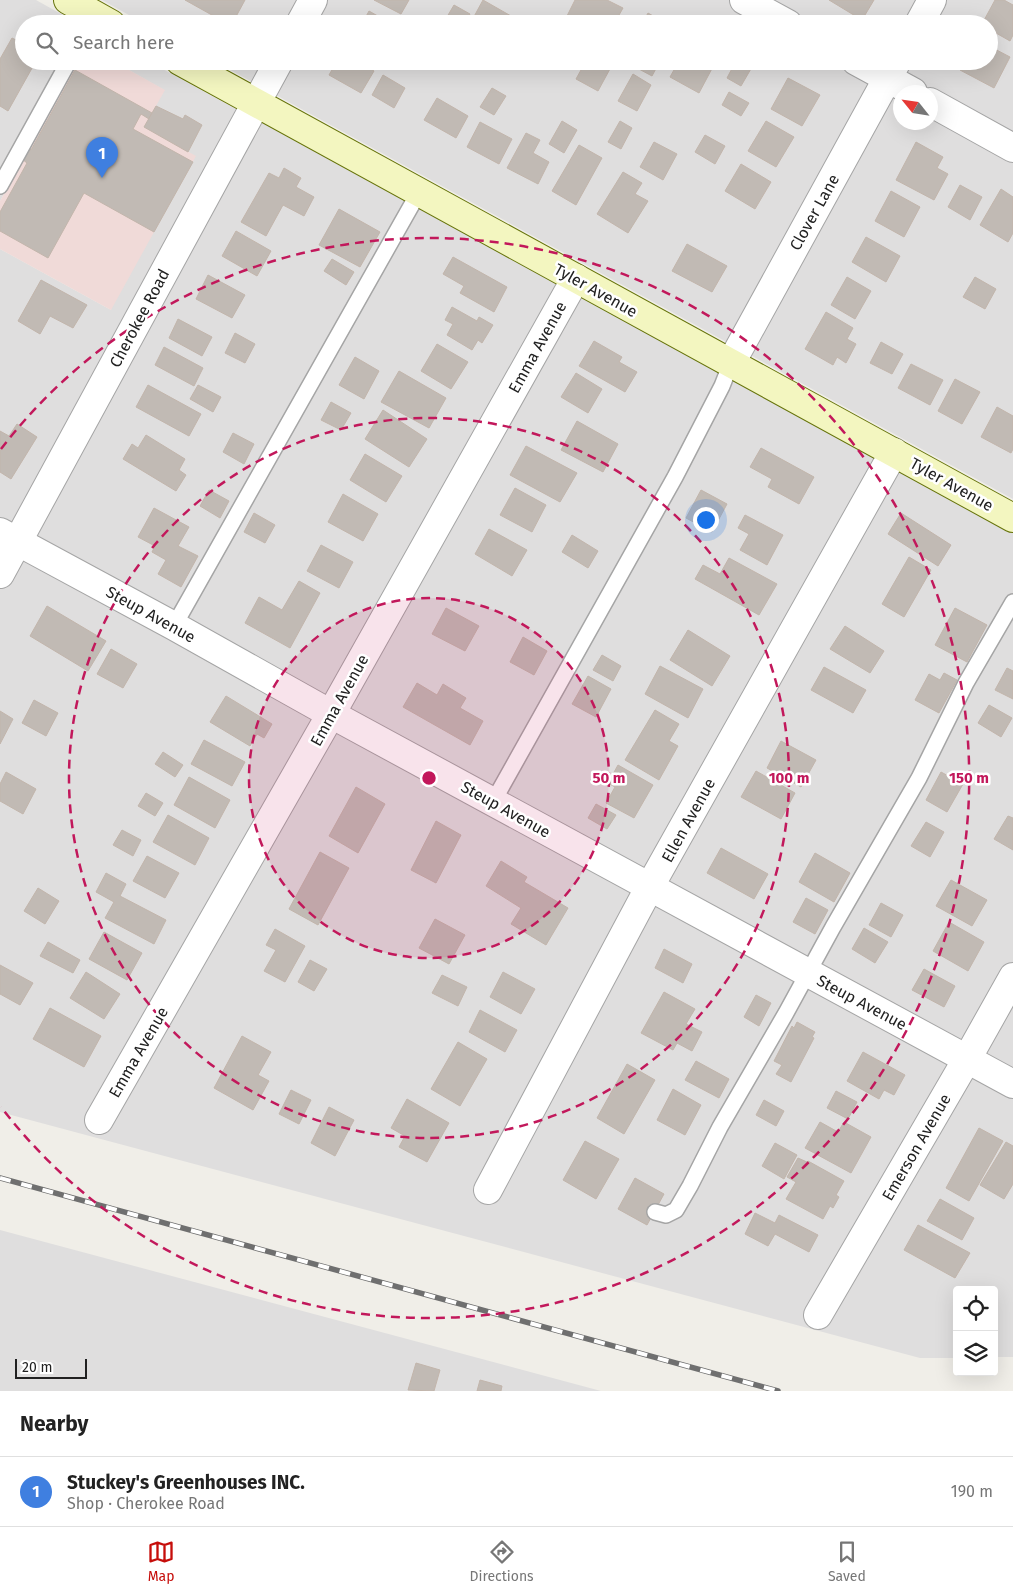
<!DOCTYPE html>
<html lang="en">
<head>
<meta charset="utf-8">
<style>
  body { margin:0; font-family:"Fira Sans",sans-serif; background:#f6f6f6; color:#222 }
  .controls { position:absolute; right:15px; bottom:15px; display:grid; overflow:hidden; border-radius:5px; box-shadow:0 5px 20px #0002 }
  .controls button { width:45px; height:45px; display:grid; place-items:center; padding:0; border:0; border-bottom:1px solid #e0e0e0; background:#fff; color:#222; font:25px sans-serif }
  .compass { position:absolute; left:893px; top:85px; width:45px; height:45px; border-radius:50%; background:#fff; box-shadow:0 5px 20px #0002; rotate:300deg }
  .scale { position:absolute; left:15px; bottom:12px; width:72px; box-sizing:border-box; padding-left:5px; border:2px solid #212121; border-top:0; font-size:14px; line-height:18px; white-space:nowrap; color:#212121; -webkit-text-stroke:4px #fff; paint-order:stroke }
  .you { position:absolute; left:705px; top:519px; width:18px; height:18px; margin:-12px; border:4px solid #fff; border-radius:50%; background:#1a73e8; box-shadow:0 0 0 8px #1a73e833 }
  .badge { display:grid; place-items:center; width:32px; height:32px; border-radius:50%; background:#c60e0b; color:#fff; font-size:16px; font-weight:700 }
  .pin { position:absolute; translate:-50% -41px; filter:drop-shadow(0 1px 2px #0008) }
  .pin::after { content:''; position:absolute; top:26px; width:18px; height:15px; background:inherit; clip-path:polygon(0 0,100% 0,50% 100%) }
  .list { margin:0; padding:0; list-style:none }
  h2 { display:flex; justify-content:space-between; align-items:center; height:65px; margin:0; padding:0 20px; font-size:21px }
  h2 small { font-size:16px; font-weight:400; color:#767676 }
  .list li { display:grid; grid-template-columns:32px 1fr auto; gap:15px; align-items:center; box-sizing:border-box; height:70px; padding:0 20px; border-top:1px solid #e0e0e0 }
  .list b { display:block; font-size:19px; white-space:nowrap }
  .list p { margin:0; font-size:16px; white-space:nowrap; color:#767676 }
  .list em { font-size:16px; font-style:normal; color:#767676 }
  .icon { flex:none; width:28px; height:28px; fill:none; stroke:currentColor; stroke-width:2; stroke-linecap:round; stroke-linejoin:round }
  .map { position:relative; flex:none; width:1013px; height:1391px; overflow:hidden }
  .search { position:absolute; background:#fff; box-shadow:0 5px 20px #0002; left:15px; right:15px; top:15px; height:55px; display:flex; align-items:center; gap:12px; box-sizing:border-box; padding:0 18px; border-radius:28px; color:#767676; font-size:19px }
  .sheet { height:135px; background:#fff }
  nav { display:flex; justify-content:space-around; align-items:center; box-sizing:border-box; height:70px; border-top:1px solid #e0e0e0; background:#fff; font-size:14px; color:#767676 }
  nav a { display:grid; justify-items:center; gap:2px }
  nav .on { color:#c60e0b }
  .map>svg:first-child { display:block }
  .residential { fill:#dfdede; fill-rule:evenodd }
  .commercial { fill:#f0dad8 }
  .building { fill:#c1bab4; stroke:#c2b5ab }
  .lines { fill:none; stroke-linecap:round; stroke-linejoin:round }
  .lane-casing { stroke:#a5a5a5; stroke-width:18 }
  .street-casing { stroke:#a5a5a5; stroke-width:30 }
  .secondary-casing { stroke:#67740b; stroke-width:30 }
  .lane { stroke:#fff; stroke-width:15 }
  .street { stroke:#fff; stroke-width:28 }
  .secondary { stroke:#f3f6c0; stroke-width:28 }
  .rail-casing { stroke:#6f6f6f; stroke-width:5.5 }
  .rail { stroke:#fff; stroke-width:4; stroke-dasharray:11; stroke-linecap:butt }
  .ring { fill:none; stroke:#c2185b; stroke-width:2.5; stroke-dasharray:9 6 }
  .labels { text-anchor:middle; stroke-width:5; stroke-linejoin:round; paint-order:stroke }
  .street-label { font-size:16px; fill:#212121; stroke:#fff }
  .centre { fill:#c2185b; stroke:#fff; stroke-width:2.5 }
  .ring-label { font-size:15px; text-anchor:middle; font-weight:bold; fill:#c2185b; stroke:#fff; stroke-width:5; stroke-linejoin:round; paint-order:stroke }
</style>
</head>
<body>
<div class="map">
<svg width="1013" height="1391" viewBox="0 0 1013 1391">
  <rect width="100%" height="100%" fill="#f0eee8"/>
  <!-- residential -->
  <g class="residential">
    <polygon points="0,0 36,0 79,24 24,24 24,61 77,61 0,201"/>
    <path d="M102 0H1013V499L214 61H989V24H145ZM900 92H930V122H900Z"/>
    <polygon points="113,61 148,61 1013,533 1013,1357 994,1357 994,1290 957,1290 957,1358 920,1358 0,1112 0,249 111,310 144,127 164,90"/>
    <polygon points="0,1230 601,1391 0,1391"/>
  </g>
  <!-- commercial -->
  <polygon class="commercial" points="77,61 113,61 165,90 144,127 196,156 111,310 0,249 0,201"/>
  <!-- building -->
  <g class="building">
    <polygon points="185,0 245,0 232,24 228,24"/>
    <polygon points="374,0 409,0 401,14"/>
    <polygon points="483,0 511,16 507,24 470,24"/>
    <polygon points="575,0 607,0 623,8 614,24 576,24 566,18"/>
    <polygon points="829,0 874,0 862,20"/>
    <polygon points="995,0 1004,0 1013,5 1013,35 1010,41 989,29 989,24 982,24"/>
    <polygon points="454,5 470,14 464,24 447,24 444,22"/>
    <polygon points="369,11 390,23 390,24 362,24"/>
    <polygon points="648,13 667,24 642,24"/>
    <polygon points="12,38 24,44 24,61 36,61 8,111 0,106 0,59"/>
    <polygon points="989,46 1010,57 994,88 960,70 965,61 989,61"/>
    <polygon points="337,61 358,61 374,71 361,93 329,75"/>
    <polygon points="586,61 601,61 611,67 598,91 576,79"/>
    <polygon points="624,61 660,61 652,76"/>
    <polygon points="679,61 716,61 699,93 670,77"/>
    <polygon points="736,61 742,61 752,67 741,86 727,78"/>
    <polygon points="75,70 152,113 149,119 141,114 133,129 193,162 154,232 84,193 48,258 0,231 0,212 27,163 22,159 28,148 31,150"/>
    <polygon points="633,74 651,85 637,111 618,101"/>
    <polygon points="383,75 405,88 394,108 372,95"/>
    <polygon points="788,78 820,95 802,126 771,109"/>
    <polygon points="492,88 506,96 494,115 480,107"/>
    <polygon points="729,92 749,103 741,116 722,105"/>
    <polygon points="437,98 468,116 456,138 424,120"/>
    <polygon points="156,106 183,119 185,115 202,125 188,152 144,127"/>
    <polygon points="562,121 577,130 564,153 549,144"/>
    <polygon points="620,121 632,128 621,149 608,142"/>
    <polygon points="766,121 794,137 776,167 748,151"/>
    <polygon points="480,122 512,139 499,164 467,147"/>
    <polygon points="526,133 540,140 533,153 549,162 538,184 507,168"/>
    <polygon points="705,135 725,146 715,164 695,152"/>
    <polygon points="654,142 677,154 663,180 640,167"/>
    <polygon points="916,142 943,157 937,168 948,174 934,200 896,180"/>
    <polygon points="579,145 602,158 576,205 552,191"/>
    <polygon points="741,164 771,182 755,209 725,191"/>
    <polygon points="284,168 301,178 296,187 314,197 304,216 283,205 266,236 241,222 269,173 279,178"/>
    <polygon points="623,172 642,183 635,194 648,201 628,233 597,214"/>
    <polygon points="960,185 982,197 970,220 948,207"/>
    <polygon points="1001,189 1013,197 1013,233 1008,242 980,225"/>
    <polygon points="891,191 920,207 904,237 875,221"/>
    <polygon points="339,209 380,232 360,267 319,245"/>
    <polygon points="236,231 271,251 257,276 222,256"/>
    <polygon points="866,237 900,256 886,282 852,262"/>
    <polygon points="687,244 727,266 712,292 672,271"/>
    <polygon points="453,257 507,287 494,312 460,293 464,286 443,274"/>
    <polygon points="332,259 354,272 346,285 324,271"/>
    <polygon points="208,275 245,295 232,318 196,299"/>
    <polygon points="847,277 871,291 855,319 831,305"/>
    <polygon points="975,277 996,289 985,309 963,297"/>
    <polygon points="41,280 87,305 73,328 50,316 40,334 18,321"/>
    <polygon points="452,307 477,321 479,317 493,325 482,343 478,340 472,350 447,335 453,324 445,320"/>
    <polygon points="826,312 853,328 847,339 856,344 846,363 837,357 833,365 805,349"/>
    <polygon points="178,319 212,337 202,356 169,338"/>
    <polygon points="235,333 255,344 245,363 225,353"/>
    <polygon points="594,341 622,357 619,362 637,372 625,392 579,366"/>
    <polygon points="881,342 903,354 892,374 870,363"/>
    <polygon points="437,344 468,362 451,389 421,371"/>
    <polygon points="164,347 203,368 194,386 155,365"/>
    <polygon points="355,357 379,371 364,399 339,385"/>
    <polygon points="911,364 943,380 930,405 898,388"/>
    <polygon points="399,371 446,398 429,428 381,402"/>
    <polygon points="576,373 602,389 588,413 561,397"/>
    <polygon points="955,379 980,392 962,424 938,411"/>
    <polygon points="148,385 201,414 189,436 136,407"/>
    <polygon points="198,385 221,397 213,412 190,399"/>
    <polygon points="331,402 351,413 341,430 321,420"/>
    <polygon points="997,407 1013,416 1013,449 1011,453 981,437"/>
    <polygon points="383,410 427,439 409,467 365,439"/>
    <polygon points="577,421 618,444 603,472 561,450"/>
    <polygon points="17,424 37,437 11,479 0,472 0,431 9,436"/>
    <polygon points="233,433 254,444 244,464 223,452"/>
    <polygon points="146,435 185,459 179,470 186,475 176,491 123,459 132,444 138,448"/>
    <polygon points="526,446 577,473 560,502 510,475"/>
    <polygon points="761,448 814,477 799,504 768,487 772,479 750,467"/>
    <polygon points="365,454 402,476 386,502 350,480"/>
    <polygon points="515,488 546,505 532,532 500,515"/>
    <polygon points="209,490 229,501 220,518 200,506"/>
    <polygon points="701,490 727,504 712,532 686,518"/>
    <polygon points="343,494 378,514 363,541 328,522"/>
    <polygon points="154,508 189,527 178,546 198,556 181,587 158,574 166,560 152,552 155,546 138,537"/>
    <polygon points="254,513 275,525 265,543 244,532"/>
    <polygon points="901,513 951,545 938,566 888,534"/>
    <polygon points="745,515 783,535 767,565 740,550 749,534 738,528"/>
    <polygon points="489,529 527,550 512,576 475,554"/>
    <polygon points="572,535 598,551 588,568 562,552"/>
    <polygon points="321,545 353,562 339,588 307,571"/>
    <polygon points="909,557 931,570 904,617 882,604"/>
    <polygon points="729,558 777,584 759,615 695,579 703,565 720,574"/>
    <polygon points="299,581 320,593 290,648 245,623 259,597 282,610"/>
    <polygon points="47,606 106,641 88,671 30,636"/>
    <polygon points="446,608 479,626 465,651 432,634"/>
    <polygon points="955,608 987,625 967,662 935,645"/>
    <polygon points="845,626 884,651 870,673 830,649"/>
    <polygon points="688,630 730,656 712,686 670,660"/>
    <polygon points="523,637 547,651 534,675 510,662"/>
    <polygon points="111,649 137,664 123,688 97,674"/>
    <polygon points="602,655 621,666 613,681 593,670"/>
    <polygon points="660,666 703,689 688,718 645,694"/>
    <polygon points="824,667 866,690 853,713 811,690"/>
    <polygon points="1007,668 1013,671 1013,699 995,690"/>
    <polygon points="944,673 957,680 939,713 915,700 929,674 940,680"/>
    <polygon points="588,676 611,689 596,717 572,704"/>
    <polygon points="417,683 437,695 443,684 466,698 460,708 483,721 470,745 403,707"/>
    <polygon points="226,696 272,724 264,738 257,734 250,746 210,722"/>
    <polygon points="34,700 58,713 46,736 22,723"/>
    <polygon points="989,705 1012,718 1001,737 978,723"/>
    <polygon points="655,710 679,724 669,741 678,746 659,780 625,760"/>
    <polygon points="0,711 13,719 0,744"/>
    <polygon points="204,740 245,762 232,786 191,764"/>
    <polygon points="781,741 816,760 801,787 767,768"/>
    <polygon points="163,752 183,765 175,777 155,764"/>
    <polygon points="618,765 653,785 634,818 606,803 615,787 608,783"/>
    <polygon points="756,771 795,793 781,819 741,797"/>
    <polygon points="6,772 36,789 23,814 0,801 0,784"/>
    <polygon points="941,772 963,784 947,812 926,800"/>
    <polygon points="189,777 230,800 215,828 174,805"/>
    <polygon points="356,787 385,804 358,853 329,836"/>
    <polygon points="146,793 163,803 155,816 138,806"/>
    <polygon points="596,804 616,815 607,829 588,818"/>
    <polygon points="168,815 209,838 195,865 153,842"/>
    <polygon points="1008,816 1013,818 1013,850 994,839"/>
    <polygon points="436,821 461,835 436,883 411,870"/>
    <polygon points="926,822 944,832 930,857 911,846"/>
    <polygon points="122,830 141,840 133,856 113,845"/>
    <polygon points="721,848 768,874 754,899 707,873"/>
    <polygon points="320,852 349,868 318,925 289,909"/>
    <polygon points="815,853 850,873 834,902 799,882"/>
    <polygon points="147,856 179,873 165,898 133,881"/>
    <polygon points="501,861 527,877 524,882 568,908 546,945 511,924 521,908 486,886"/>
    <polygon points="106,873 126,884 120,896 166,920 154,944 105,918 114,902 96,892"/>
    <polygon points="951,880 987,900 972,926 936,906"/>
    <polygon points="38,888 59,901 45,924 24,911"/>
    <polygon points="806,898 828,910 815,934 793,922"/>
    <polygon points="881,903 903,915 891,937 869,925"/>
    <polygon points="435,919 465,935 449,964 419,948"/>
    <polygon points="949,922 984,942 968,971 933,951"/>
    <polygon points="864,928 888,942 875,963 852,949"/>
    <polygon points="275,929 305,946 285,982 264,971 276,950 266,945"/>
    <polygon points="104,932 142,953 127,980 89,959"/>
    <polygon points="48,942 80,960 73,973 40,956"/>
    <polygon points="664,949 692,964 683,983 655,968"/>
    <polygon points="310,960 327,969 314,991 298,982"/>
    <polygon points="0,965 33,983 20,1005 0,994"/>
    <polygon points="924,969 955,986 944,1007 912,990"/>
    <polygon points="86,972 120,994 104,1019 70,998"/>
    <polygon points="503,972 535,989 521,1014 490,997"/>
    <polygon points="442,975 467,987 458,1006 432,993"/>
    <polygon points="664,992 695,1009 686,1024 702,1032 692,1051 677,1043 673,1050 641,1033"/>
    <polygon points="756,995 771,1003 759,1026 744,1017"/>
    <polygon points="50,1008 101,1036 84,1067 33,1039"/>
    <polygon points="480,1010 517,1030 505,1052 469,1032"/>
    <polygon points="797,1022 815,1032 812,1037 814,1038 791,1082 776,1074 782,1065 774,1061 792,1026 794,1028"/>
    <polygon points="242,1036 271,1052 258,1075 269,1081 253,1110 214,1088"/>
    <polygon points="458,1042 487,1059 460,1106 431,1089"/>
    <polygon points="863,1052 905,1075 894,1095 884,1090 879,1099 847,1081"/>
    <polygon points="696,1061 729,1079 719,1098 685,1080"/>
    <polygon points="627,1064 655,1080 624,1134 597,1118"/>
    <polygon points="673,1089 701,1105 685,1135 657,1120"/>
    <polygon points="291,1090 311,1100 299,1124 279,1114"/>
    <polygon points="836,1091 857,1102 848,1119 827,1108"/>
    <polygon points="407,1099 449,1123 427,1162 399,1147 405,1136 391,1128"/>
    <polygon points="764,1100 784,1111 776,1126 756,1115"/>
    <polygon points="329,1107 354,1120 335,1156 311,1143"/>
    <polygon points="820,1122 838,1132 844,1122 871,1137 851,1173 805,1148"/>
    <polygon points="979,1128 1003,1141 969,1201 946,1188"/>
    <polygon points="585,1141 619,1159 596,1199 563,1180"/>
    <polygon points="1006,1142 1013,1146 1013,1184 1004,1199 980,1185"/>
    <polygon points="775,1143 797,1155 784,1179 762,1166"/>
    <polygon points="798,1158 807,1162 808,1161 844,1181 836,1195 839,1197 833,1208 830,1206 823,1219 786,1199 796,1182 787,1177"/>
    <polygon points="635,1178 664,1194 647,1225 618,1209"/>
    <polygon points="940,1199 974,1218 962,1240 927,1221"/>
    <polygon points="755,1213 775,1223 779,1215 818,1235 809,1252 775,1234 768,1246 745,1234"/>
    <polygon points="918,1225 970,1253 955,1278 904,1250"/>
    <polygon points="416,1363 440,1370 434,1391 408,1390"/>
    <polygon points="480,1380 502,1386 501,1391 477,1391"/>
  </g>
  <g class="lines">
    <!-- lane casing -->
    <g class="lane-casing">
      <g id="lane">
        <polyline points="0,186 69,61"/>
        <polyline points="174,626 419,192"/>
        <polyline points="493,802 675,477 722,386 731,363"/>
        <polyline points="655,1212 666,1215 676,1210 690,1186 720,1127 786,1013 833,927 919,778 966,683 1013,602"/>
      </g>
    </g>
    <!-- street casing -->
    <g class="street-casing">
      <g id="street">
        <polyline points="744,0 788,24"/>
        <polyline points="300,24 313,0"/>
        <polyline points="919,24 932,0"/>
        <polyline points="856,61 913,92"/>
        <polyline points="930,102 1013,148"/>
        <polyline points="731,363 897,61"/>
        <polyline points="0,532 174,626 331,714 1013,1084"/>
        <polyline points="0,574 279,61"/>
        <polyline points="99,1120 331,714 576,278"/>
        <polyline points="488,1190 649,888 894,452"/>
        <polyline points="818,1315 967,1059 1013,977"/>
      </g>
    </g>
    <!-- secondary casing -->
    <g class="secondary-casing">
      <g id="secondary">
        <polyline points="68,0 111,24"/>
        <polyline points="180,61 1013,518"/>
      </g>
    </g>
    <!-- lane -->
    <use href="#lane" class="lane"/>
    <!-- street -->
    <use href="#street" class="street"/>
    <!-- secondary -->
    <use href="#secondary" class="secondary"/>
    <!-- rail casing -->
    <g class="rail-casing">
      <polyline id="rail" points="0,1178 778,1391"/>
    </g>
    <!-- rail -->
    <use href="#rail" class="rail"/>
  </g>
  <!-- distance rings -->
  <circle cx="429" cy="778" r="180" fill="#c2185b" fill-opacity=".12"/>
  <g class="ring">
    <circle cx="429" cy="778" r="180"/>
    <circle cx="429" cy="778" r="360"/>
    <path d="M1 449A540 540 0 1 1 1 1107"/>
  </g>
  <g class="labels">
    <!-- street labels -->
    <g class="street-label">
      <text transform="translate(814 212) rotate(-61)" y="6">Clover Lane</text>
      <text transform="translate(596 290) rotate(29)" y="6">Tyler Avenue</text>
      <text transform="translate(139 318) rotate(-62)" y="6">Cherokee Road</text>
      <text transform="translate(537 347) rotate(-61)" y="6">Emma Avenue</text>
      <text transform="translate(952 484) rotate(29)" y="6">Tyler Avenue</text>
      <text transform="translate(151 614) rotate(29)" y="6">Steup Avenue</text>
      <text transform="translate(339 700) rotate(-61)" y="6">Emma Avenue</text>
      <text transform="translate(506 809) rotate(29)" y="6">Steup Avenue</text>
      <text transform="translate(688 820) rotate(-61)" y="6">Ellen Avenue</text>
      <text transform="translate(862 1002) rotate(28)" y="6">Steup Avenue</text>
      <text transform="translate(138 1052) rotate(-60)" y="6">Emma Avenue</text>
      <text transform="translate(916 1147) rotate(-60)" y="6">Emerson Avenue</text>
    </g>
  </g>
  <circle cx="429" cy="778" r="8" class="centre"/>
  <g class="ring-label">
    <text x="609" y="783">50 m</text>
    <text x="789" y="783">100 m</text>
    <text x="969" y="783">150 m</text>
  </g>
</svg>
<div class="controls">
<button><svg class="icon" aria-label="locate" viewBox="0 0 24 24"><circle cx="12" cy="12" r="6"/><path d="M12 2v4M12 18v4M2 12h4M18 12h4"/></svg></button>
<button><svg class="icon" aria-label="layers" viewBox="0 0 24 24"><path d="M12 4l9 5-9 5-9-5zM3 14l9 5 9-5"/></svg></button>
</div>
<svg class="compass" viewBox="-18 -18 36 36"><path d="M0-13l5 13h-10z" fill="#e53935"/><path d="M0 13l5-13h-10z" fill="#767676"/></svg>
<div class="scale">20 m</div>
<div class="you"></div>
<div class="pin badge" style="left:102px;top:178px;background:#3f7fe0">1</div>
<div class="search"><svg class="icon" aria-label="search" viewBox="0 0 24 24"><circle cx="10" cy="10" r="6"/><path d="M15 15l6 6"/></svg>Search here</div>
</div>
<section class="sheet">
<h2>Nearby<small></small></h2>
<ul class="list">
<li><span class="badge" style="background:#3f7fe0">1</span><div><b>Stuckey's Greenhouses INC.</b><p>Shop · Cherokee Road</p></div><em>190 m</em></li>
</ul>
</section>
<nav>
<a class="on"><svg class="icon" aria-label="map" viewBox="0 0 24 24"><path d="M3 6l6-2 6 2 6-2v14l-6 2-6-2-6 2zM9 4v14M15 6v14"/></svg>Map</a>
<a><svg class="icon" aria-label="directions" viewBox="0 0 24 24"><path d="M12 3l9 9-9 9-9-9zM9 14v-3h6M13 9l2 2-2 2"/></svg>Directions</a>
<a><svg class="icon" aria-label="saved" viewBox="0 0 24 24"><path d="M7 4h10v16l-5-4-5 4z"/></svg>Saved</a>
</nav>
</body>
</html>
